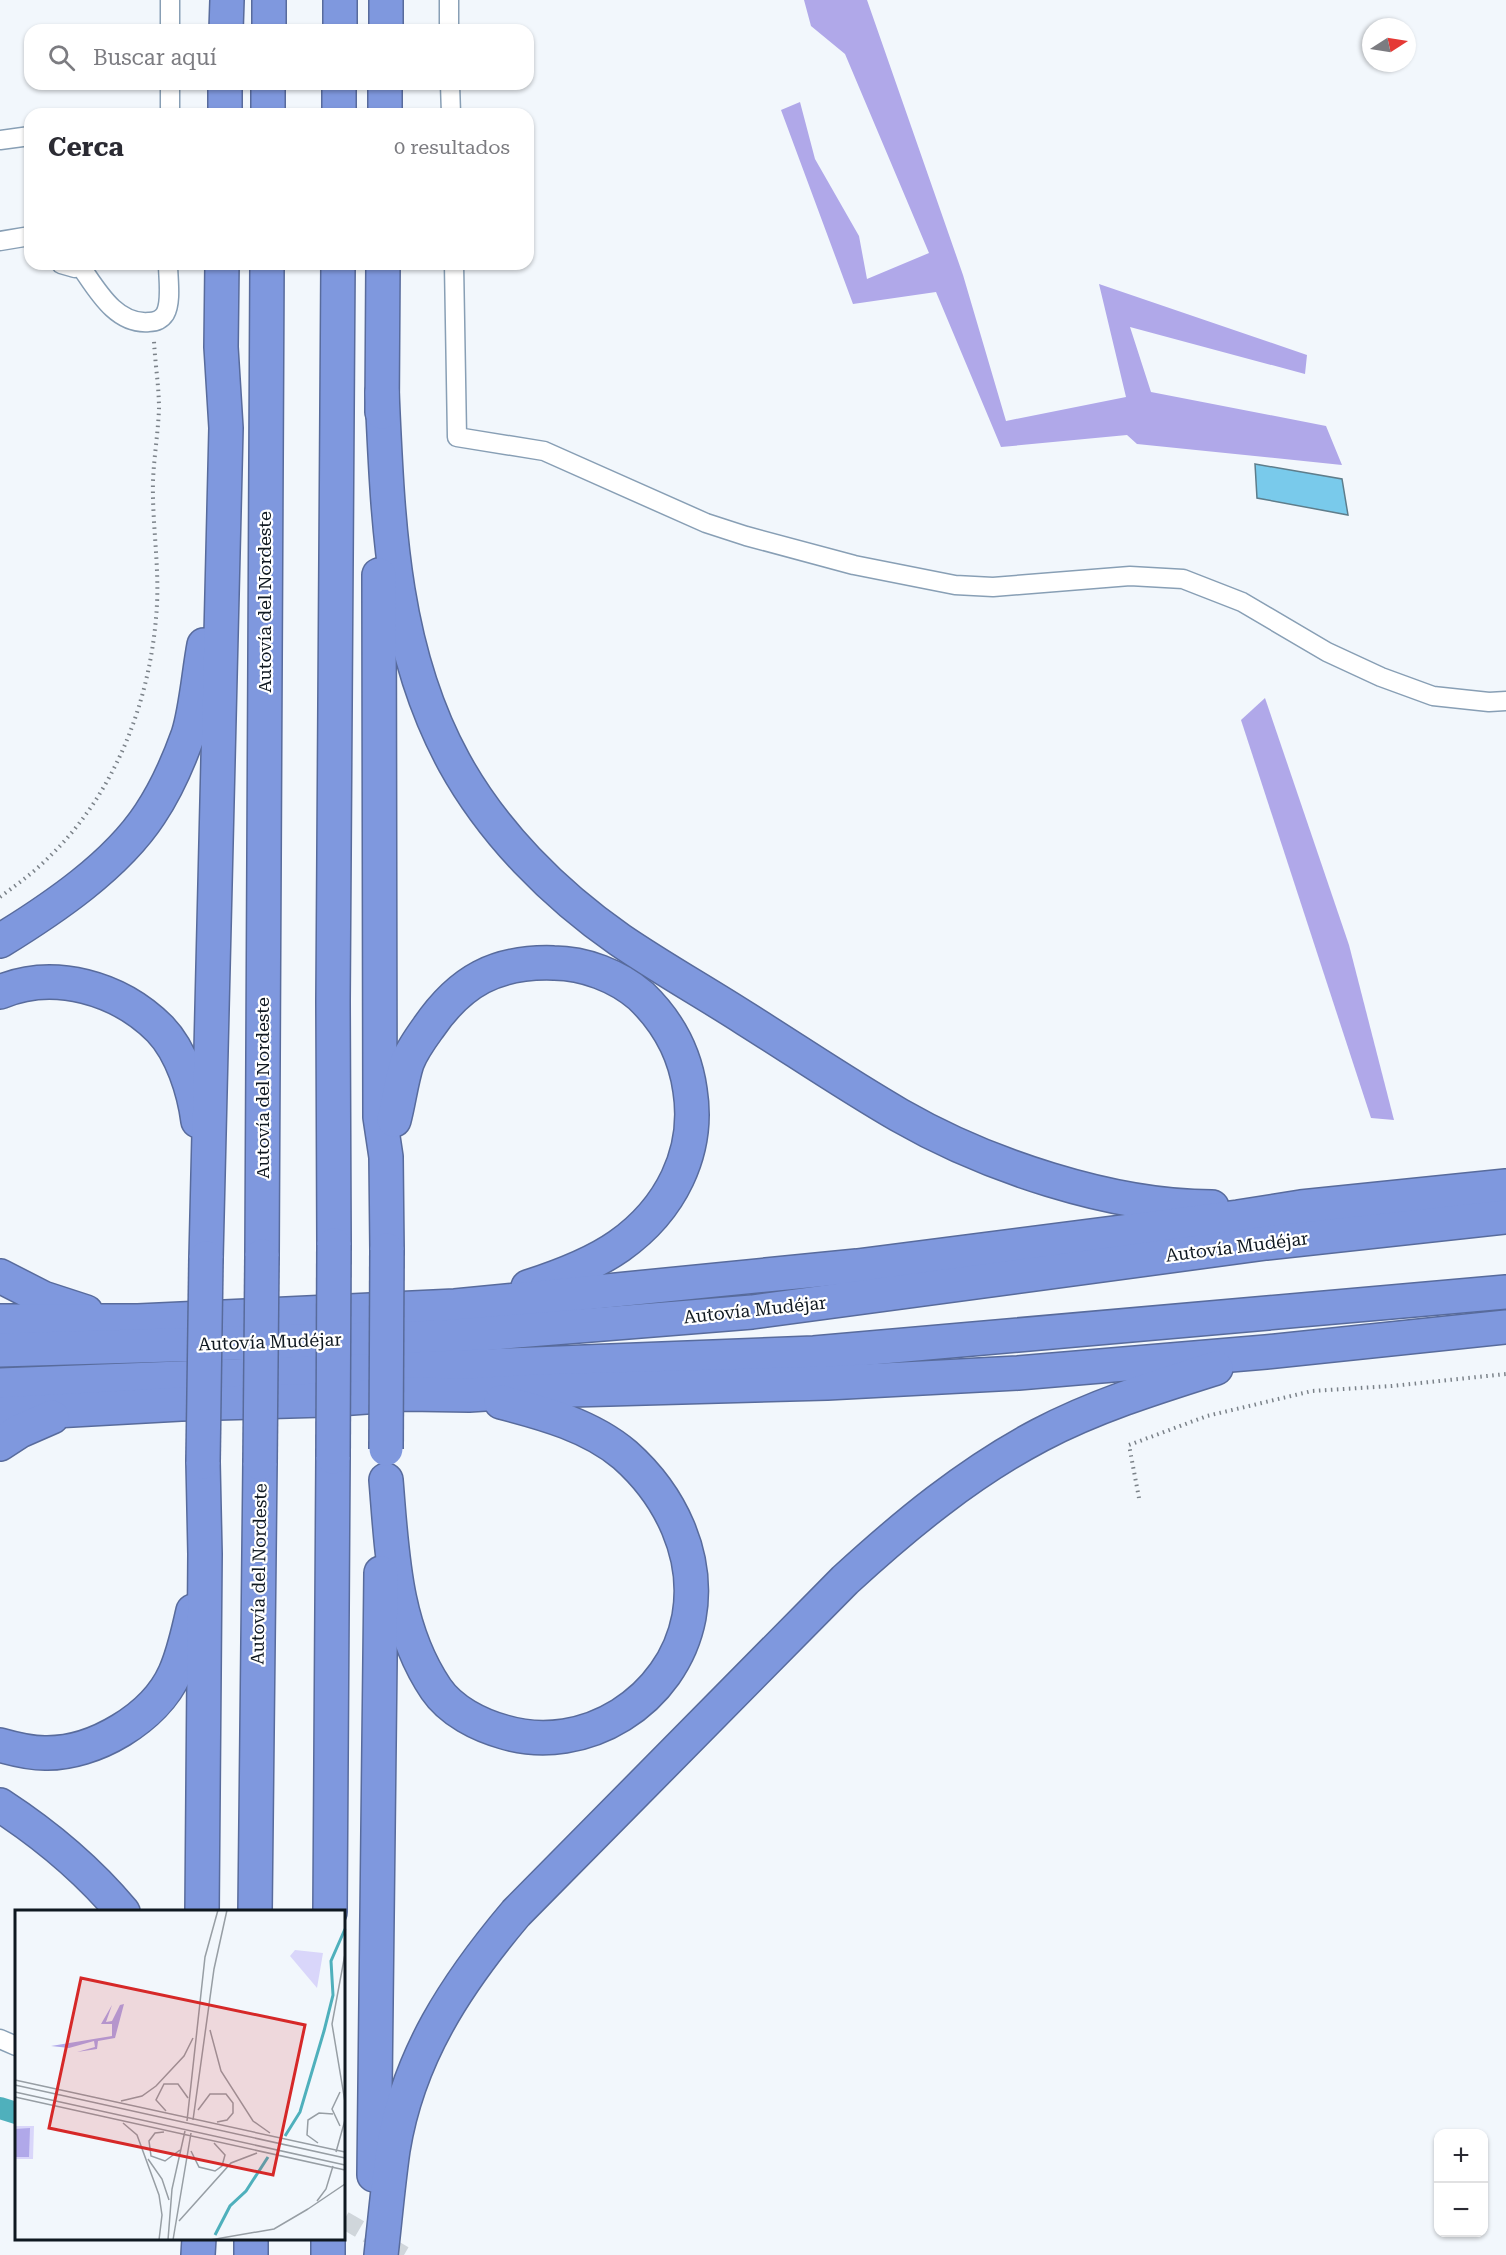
<!DOCTYPE html>
<html lang="es">
<head>
<meta charset="utf-8">
<style>
  body { margin:0; font-family:"Roboto Serif",serif; background:#f7f7f7; color:#2b2b33 }
  .controls { position:absolute; right:18px; bottom:18px; display:grid; overflow:hidden; border-radius:12px; box-shadow:0 2px 4px #0004 }
  .controls button { width:54px; height:54px; display:grid; place-items:center; padding:0; border:0; border-bottom:2px solid #e1e1e2; background:#fff; color:#2b2b33; font:30px sans-serif }
  .compass { position:absolute; left:1362px; top:18px; width:54px; height:54px; border-radius:50%; background:#fff; box-shadow:0 2px 4px #0004; rotate:78deg }
  .list { margin:0; padding:0; list-style:none }
  h2 { display:flex; justify-content:space-between; align-items:center; height:78px; margin:0; padding:0 24px; font-size:26px }
  h2 small { font-size:20px; font-weight:400; color:#7c7c81 }
  .icon { flex:none; width:33px; height:33px; fill:none; stroke:currentColor; stroke-width:2; stroke-linecap:round; stroke-linejoin:round }
  .map { position:relative; flex:none; width:1506px; height:2255px; overflow:hidden }
  .search { position:absolute; background:#fff; box-shadow:0 2px 4px #0004; left:24px; top:24px; width:510px; height:66px; display:flex; align-items:center; gap:15px; box-sizing:border-box; padding:0 21px; border-radius:18px; color:#7c7c81; font-size:22px }
  .panel { position:absolute; background:#fff; box-shadow:0 2px 4px #0004; left:24px; top:108px; width:510px; height:162px; border-radius:18px }
  .map>svg:first-child { display:block }
  .forest { fill:#b0a8e9 }
  .lines { fill:none; stroke-linecap:round; stroke-linejoin:round }
  .canal { stroke:#4fb0bc; stroke-width:22 }
  .building { fill:#79caeb; stroke:#5e7d8b; stroke-width:1.5 }
  .minor-tunnel { stroke:#d0d6db; stroke-width:18; stroke-dasharray:18 9; stroke-linecap:butt }
  .minor-casing { stroke:#889fb5; stroke-width:21 }
  .motorway-casing { stroke:#586b9c; stroke-width:36 }
  .path { stroke:#7b8289; stroke-width:4; stroke-dasharray:1.5 4.5; stroke-linecap:butt }
  .minor { stroke:#fff; stroke-width:18 }
  .motorway { stroke:#7f98de; stroke-width:33 }
  .motorway-bridge-casing { stroke:#586b9c; stroke-width:36; stroke-linecap:butt }
  .motorway-bridge { stroke:#7f98de; stroke-width:33 }
  .labels { text-anchor:middle; stroke-width:4.5; stroke-linejoin:round; paint-order:stroke }
  .street-label { font-size:18px; fill:#0f1820; stroke:#fff }
  .inset-river { fill:none; stroke:#4fb0bc; stroke-width:3 }
  .inset-road { fill:none; stroke:#979ea4; stroke-width:1.5 }
  .view { fill:#d62828; fill-opacity:0.15; stroke:#d62828; stroke-width:3 }
  .inset-edge { fill:none; stroke:#0f1820; stroke-width:3 }
</style>
</head>
<body>
<div class="map">
<svg width="1506" height="2255" viewBox="0 0 1506 2255">
  <rect width="100%" height="100%" fill="#f2f7fc"/>
  <!-- forest -->
  <g class="forest">
    <polygon points="804,0 867,0 963,275 1006,421 1126,397 1099,284 1307,355 1305,374 1130,327 1151,392 1326,426 1342,465 1137,444 1127,435 1001,447 936,292 853,304 781,110 800,102 815,159 859,236 867,279 929,253 845,54 811,26"/>
    <polygon points="1265,698 1349,945 1394,1120 1371,1118 1241,720"/>
  </g>
  <g class="lines">
    <!-- canal -->
    <polyline class="canal" points="0,2108 16,2113"/>
  </g>
  <!-- building -->
  <polygon class="building" points="1255,464 1342,479 1348,515 1257,498"/>
  <g class="lines">
    <!-- minor-tunnel -->
    <polyline class="minor-tunnel" points="344,2220 404,2255"/>
    <!-- minor casing -->
    <g class="minor-casing">
      <g id="minor">
        <polyline points="449,0 449,30"/>
        <polyline points="170,30 170,0"/>
        <polyline points="450,84 451,114"/>
        <polyline points="170,114 170,84"/>
        <polyline points="0,140 30,136"/>
        <polyline points="0,241 30,236"/>
        <polyline points="61,264 75,268 85,264"/>
        <polyline points="454,264 457,437 544,451 706,523 746,536 854,565 955,585 993,587 1130,576 1183,579 1242,602 1327,652 1381,677 1433,696 1489,702 1506,701"/>
        <path d="M81 267C97 290 116 325 149 322 155 322 161 320 165 314 172 302 168 278 168 264"/>
        <polyline points="0,2039 16,2046"/>
      </g>
    </g>
    <!-- motorway casing -->
    <g class="motorway-casing">
      <g id="motorway">
        <polyline points="226,30 227,0"/>
        <polyline points="269,30 269,0"/>
        <polyline points="340,30 340,0"/>
        <polyline points="386,30 386,0"/>
        <polyline points="225,114 225,84"/>
        <polyline points="268,114 268,84"/>
        <polyline points="339,114 339,84"/>
        <polyline points="385,114 385,84"/>
        <path d="M382 392C388 519 391 647 454 762 493 833 554 894 620 940 661 968 704 992 746 1019 797 1051 847 1085 899 1115 986 1165 1111 1207 1212 1207"/>
        <polyline points="382,412 383,264"/>
        <polyline points="379,575 380,1117 386,1157 387,1250"/>
        <path d="M0 941C52 909 116 866 150 814 166 790 178 763 188 735 196 711 199 671 204 645"/>
        <path d="M0 992C54 969 119 988 160 1029 182 1052 194 1091 198 1121"/>
        <path d="M394 1120C399 1101 401 1082 407 1063 412 1050 420 1039 428 1028 460 981 496 961 554 963 584 963 618 976 641 996 668 1022 685 1054 690 1090 700 1153 670 1210 619 1246 592 1265 559 1277 528 1287"/>
        <polyline points="334,1245 333,1001 338,264"/>
        <polyline points="262,1256 267,264"/>
        <polyline points="206,1258 226,428 221,347 222,264"/>
        <polyline points="0,1276 43,1298 86,1312"/>
        <polyline points="0,1321 138,1321 455,1306 857,1266 1238,1217 1301,1207 1506,1186"/>
        <polyline points="0,1350 443,1337 752,1312 1266,1243 1506,1217"/>
        <polyline points="0,1385 814,1353 1506,1292"/>
        <polyline points="0,1414 181,1404 325,1400 407,1394 469,1395 536,1391 827,1383 1018,1373 1266,1352 1506,1327"/>
        <polyline points="0,1444 20,1431 52,1417"/>
        <path d="M386 1480C392 1552 394 1627 436 1689 451 1711 479 1725 504 1732 585 1756 673 1701 689 1617 700 1555 670 1495 625 1455 591 1426 544 1413 501 1402"/>
        <path d="M0 1745C14 1749 30 1753 45 1753 94 1754 155 1718 175 1673 184 1653 188 1632 193 1611"/>
        <path d="M0 1805C46 1835 87 1869 123 1912"/>
        <polyline points="202,1912 205,1554 203,1462"/>
        <polyline points="255,1912 260,1463"/>
        <polyline points="330,1912 333,1457"/>
        <polyline points="374,2175 381,1573"/>
        <polyline points="198,2255 199,2238"/>
        <polyline points="251,2255 251,2238"/>
        <polyline points="328,2255 328,2238"/>
        <path d="M381 2255C385 2220 388 2185 393 2150 408 2057 456 1984 516 1913L845 1580C905 1525 968 1473 1040 1435 1095 1406 1156 1387 1216 1368"/>
      </g>
    </g>
    <!-- path -->
    <g class="path">
      <path d="M0 897C16 885 32 874 46 860 116 794 152 698 157 604 159 563 152 522 153 481 154 457 158 433 159 409 159 386 155 363 154 341"/>
      <polyline points="1139,1498 1129,1445 1207,1416 1312,1391 1392,1386 1506,1374"/>
    </g>
    <!-- minor -->
    <use href="#minor" class="minor"/>
    <!-- motorway -->
    <use href="#motorway" class="motorway"/>
    <!-- motorway-bridge casing -->
    <g class="motorway-bridge-casing">
      <g id="motorway-bridge">
        <polyline points="386,1449 387,1250"/>
        <polyline points="333,1457 334,1245"/>
        <polyline points="203,1462 206,1258"/>
        <polyline points="260,1463 262,1256"/>
      </g>
    </g>
    <!-- motorway-bridge -->
    <use href="#motorway-bridge" class="motorway-bridge"/>
  </g>
  <g class="labels">
    <!-- street labels -->
    <g class="street-label">
      <text transform="translate(265 602) rotate(-90)" y="6">Autovía del Nordeste</text>
      <text transform="translate(263 1088) rotate(-90)" y="6">Autovía del Nordeste</text>
      <text transform="translate(1237 1247) rotate(-7)" y="6">Autovía Mudéjar</text>
      <text transform="translate(755 1310) rotate(-6)" y="6">Autovía Mudéjar</text>
      <text transform="translate(270 1342) rotate(-2)" y="6">Autovía Mudéjar</text>
      <text transform="translate(259 1574) rotate(-89)" y="6">Autovía del Nordeste</text>
    </g>
  </g>
  <!-- overview -->
  <g transform="translate(15 1910)">
    <rect width="330" height="330" fill="#f2f7fc"/>
    <path d="M280 40 308 43 302 78 275 46ZM0 216H19L18 249H0Z" fill="#d9d6fa"/>
    <path d="M109 94 100 128 83 131 82 139 62 142 80 137 79 131 54 138 36 136 97 126V114H86L97 95 91 112 97 111 105 95ZM15 218 14 247H0V219Z" fill="#b0a8e9"/>
    <path class="inset-river" d="M270 226 285 202 309 121 318 85 316 51 330 19M200 325 215 296 231 281 253 247"/>
    <path class="inset-road" d="M330 44 317 114 330 192M195 120 206 161 238 211 255 223M0 170 330 242M0 175 330 248M0 182 330 255M0 187 330 260M106 191 127 186 141 176 169 146 178 128M183 200 195 184H211L218 193V203L212 210 202 212M151 201 141 190 149 174H163L173 188M178 210 199 59 212 0M172 211 190 47 203 0M108 213 122 225 144 285 147 305 144 330M325 216 317 199 325 182M149 222 140 223 134 231 136 246 150 251 165 240M303 233 292 225 293 210 304 203 318 204M176 241 184 257 200 261 207 256 210 245 199 233M321 242 330 210M133 249 147 269 154 290M302 291 311 279 318 256M293 299 330 274M164 311 216 253 242 243M153 330 157 279 170 221M158 330 176 223M195 330 259 319 293 299"/>
    <path class="view" d="M66 68 290 115 258 265 34 218Z"/>
    <rect width="330" height="330" class="inset-edge"/>
  </g>
</svg>
<div class="controls">
<button>+</button>
<button>−</button>
</div>
<svg class="compass" viewBox="-18 -18 36 36"><path d="M0-13l5 13h-10z" fill="#e53935"/><path d="M0 13l5-13h-10z" fill="#7c7c81"/></svg>
<div class="search"><svg class="icon" aria-label="search" viewBox="0 0 24 24"><circle cx="10" cy="10" r="6"/><path d="M15 15l6 6"/></svg>Buscar aquí</div>
<section class="panel">
<h2>Cerca<small>0 resultados</small></h2>
<ul class="list">
</ul>
</section>
</div>
</body>
</html>
